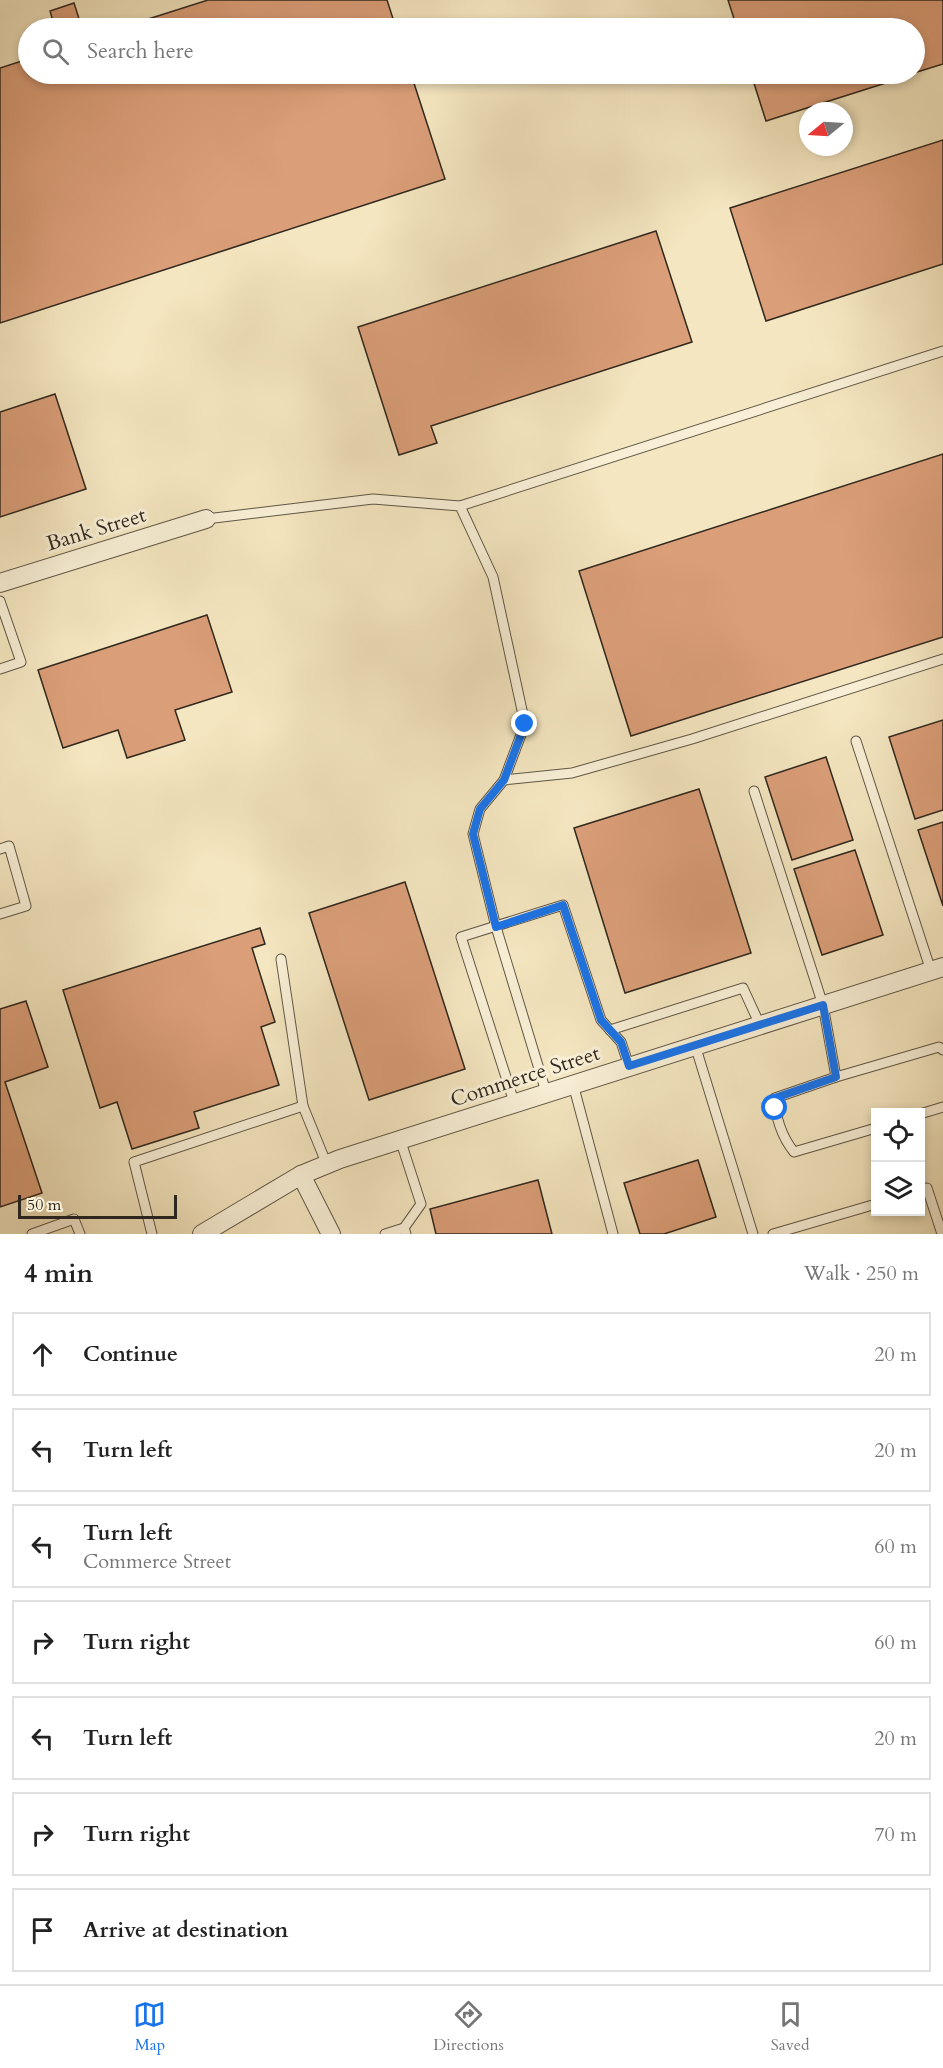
<!DOCTYPE html>
<html lang="en">
<head>
<meta charset="utf-8">
<style>
  body { margin:0; font-family:Cardo,serif; background:#f6f6f6; color:#222 }
  .controls { position:absolute; right:18px; bottom:18px; display:grid; overflow:hidden; border-radius:0px; box-shadow:0 3px 9px #0003 }
  .controls button { width:54px; height:54px; display:grid; place-items:center; padding:0; border:0; border-bottom:2px solid #e0e0e0; background:#fff; color:#222; font:30px sans-serif }
  .compass { position:absolute; left:799px; top:102px; width:54px; height:54px; border-radius:50%; background:#fff; box-shadow:0 3px 9px #0003; rotate:252deg }
  .scale { position:absolute; left:18px; bottom:15px; width:159px; box-sizing:border-box; padding-left:6px; border:3px solid #2f271d; border-top:0; font-size:16px; line-height:21px; white-space:nowrap; color:#2f271d; -webkit-text-stroke:4px #f8efd6; paint-order:stroke }
  .stop { position:absolute; width:18px; height:18px; margin:-14px; border:4px solid #1a73e8; border-radius:50%; background:#fff }
  .stop.end { background:#1a73e8; border-color:#fff; box-shadow:0 2px 6px #0008 }
  .list { margin:0; padding:0; list-style:none }
  h2 { display:flex; justify-content:space-between; align-items:center; height:78px; margin:0; padding:0 24px; font-size:26px }
  h2 small { font-size:20px; font-weight:400; color:#767676 }
  .list li { display:grid; grid-template-columns:39px 1fr auto; gap:18px; align-items:center; box-sizing:border-box; height:84px; margin:0 12px 12px; padding:0 12px; border:2px solid #e0e0e0; border-radius:0px }
  .list b { display:block; font-size:22px; white-space:nowrap }
  .list p { margin:0; font-size:20px; white-space:nowrap; color:#767676 }
  .list em { font-size:20px; font-style:normal; color:#767676 }
  .icon { flex:none; width:33px; height:33px; fill:none; stroke:currentColor; stroke-width:2; stroke-linecap:round; stroke-linejoin:round }
  .map { position:relative; flex:none; width:943px; height:1234px; overflow:hidden }
  .search { position:absolute; background:#fff; box-shadow:0 3px 9px #0003; left:18px; right:18px; top:18px; height:66px; display:flex; align-items:center; gap:15px; box-sizing:border-box; padding:0 21px; border-radius:33px; color:#767676; font-size:22px }
  .sheet { height:750px; background:#fff }
  nav { display:flex; justify-content:space-around; align-items:center; box-sizing:border-box; height:84px; border-top:2px solid #e0e0e0; background:#fff; font-size:16px; color:#767676 }
  nav a { display:grid; justify-items:center; gap:3px }
  nav .on { color:#1a73e8 }
  .map>svg:first-child { display:block }
  .building { fill:#da9e78; stroke:#2f271d; stroke-width:1.5 }
  .lines { fill:none; stroke-linecap:round; stroke-linejoin:round }
  .lane-casing { stroke:#605746; stroke-width:11 }
  .street-casing { stroke:#605746; stroke-width:20 }
  .lane { stroke:#f8efd6; stroke-width:9 }
  .street { stroke:#f8efd6; stroke-width:18 }
  .route { stroke:#1a73e8; stroke-width:8 }
  .labels { text-anchor:middle; stroke-width:6; stroke-linejoin:round; paint-order:stroke }
  .street-label { font-size:21px; fill:#2f271d; stroke:#f8efd6 }
</style>
</head>
<body>
<div class="map">
<svg width="943" height="1234" viewBox="0 0 943 1234">
  <rect width="100%" height="100%" fill="#f4e6c0"/>
  <filter id="stains"><feTurbulence type="fractalNoise" baseFrequency=".00333" numOctaves="4"/><feColorMatrix values="0 0 0 0 .2 0 0 0 0 .09 0 0 0 0 .02 0 0 0 .5 -.17"/></filter>
  <radialGradient id="worn" r=".72"><stop offset=".6" stop-color="#630" stop-opacity="0"/><stop offset="1" stop-color="#630" stop-opacity=".3"/></radialGradient>
  <!-- building -->
  <g class="building">
    <polygon points="208,0 387,0 396,28 120,28"/>
    <polygon points="728,0 943,0 943,64 914,73 914,28 737,28"/>
    <polygon points="74,3 82,28 55,28 50,11"/>
    <polygon points="28,59 28,74 411,74 445,179 0,323 0,68"/>
    <polygon points="751,74 914,74 766,121"/>
    <polygon points="943,140 943,264 766,321 730,208"/>
    <polygon points="656,231 692,342 431,426 437,443 399,455 358,327"/>
    <polygon points="55,394 86,489 0,517 0,412"/>
    <polygon points="943,454 943,637 631,736 579,571"/>
    <polygon points="207,615 232,692 175,710 185,740 127,758 118,730 63,748 38,670"/>
    <polygon points="943,720 943,810 915,819 889,737"/>
    <polygon points="826,757 853,840 792,860 765,777"/>
    <polygon points="699,789 751,953 625,993 574,828"/>
    <polygon points="943,822 943,906 918,830"/>
    <polygon points="855,850 883,935 822,955 794,869"/>
    <polygon points="405,882 465,1069 369,1100 309,913"/>
    <polygon points="260,928 265,944 252,948 275,1022 261,1027 279,1085 194,1112 199,1128 132,1149 117,1102 100,1108 63,990"/>
    <polygon points="26,1001 48,1067 5,1082 42,1193 0,1207 0,1009"/>
    <polygon points="698,1160 716,1217 664,1234 640,1234 624,1183"/>
    <polygon points="538,1180 552,1234 436,1234 430,1209"/>
  </g>
  <g class="lines">
    <!-- lane casing -->
    <g class="lane-casing">
      <g id="lane">
        <polyline points="460,506 943,351"/>
        <polyline points="206,519 373,499 460,506 493,577 525,724 504,780 480,809 473,834 496,927 546,1092"/>
        <polyline points="0,601 21,662 0,669"/>
        <polyline points="856,741 931,971"/>
        <polyline points="504,780 572,773 692,739 943,659"/>
        <path d="M754 791 823 1005 836 1077 775 1098C775 1117 782 1137 794 1152L876 1128"/>
        <polyline points="0,849 9,846 26,906 0,914"/>
        <polyline points="281,959 303,1106"/>
        <polyline points="610,1030 743,988 760,1025"/>
        <polyline points="695,1045 753,1234"/>
        <polyline points="836,1077 939,1047 943,1050"/>
        <polyline points="573,1084 613,1234"/>
        <polyline points="514,1102 461,937 563,905 601,1020 621,1042 629,1066"/>
        <polyline points="920,1114 943,1107"/>
        <polyline points="400,1139 421,1204 404,1228"/>
        <polyline points="920,1190 927,1188 942,1234"/>
        <polyline points="32,1234 74,1219 80,1234"/>
        <polyline points="152,1234 134,1162 303,1106 327,1165"/>
        <polyline points="385,1234 404,1228 406,1234"/>
        <polyline points="773,1234 876,1204"/>
      </g>
    </g>
    <!-- street casing -->
    <g class="street-casing">
      <g id="street">
        <polyline points="0,583 206,519"/>
        <polyline points="301,1175 331,1234"/>
        <polyline points="202,1234 301,1175 340,1159 943,967"/>
      </g>
    </g>
    <!-- lane -->
    <use href="#lane" class="lane"/>
    <!-- street -->
    <use href="#street" class="street"/>
  </g>
  <g class="lines">
    <!-- route -->
    <polyline class="route" points="525,724 504,780 480,809 473,834 496,927 563,905 601,1020 621,1042 629,1066 823,1005 836,1077 775,1098 775,1108"/>
  </g>
  <g class="labels">
    <!-- street labels -->
    <g class="street-label">
      <text transform="translate(96 529) rotate(-17)" y="7">Bank Street</text>
      <text transform="translate(525 1076) rotate(-18)" y="7">Commerce Street</text>
    </g>
  </g>
  <rect width="100%" height="100%" filter="url(#stains)"/>
  <rect width="100%" height="100%" fill="url(#worn)"/>
</svg>
<div class="controls">
<button><svg class="icon" aria-label="locate" viewBox="0 0 24 24"><circle cx="12" cy="12" r="6"/><path d="M12 2v4M12 18v4M2 12h4M18 12h4"/></svg></button>
<button><svg class="icon" aria-label="layers" viewBox="0 0 24 24"><path d="M12 4l9 5-9 5-9-5zM3 14l9 5 9-5"/></svg></button>
</div>
<svg class="compass" viewBox="-18 -18 36 36"><path d="M0-13l5 13h-10z" fill="#e53935"/><path d="M0 13l5-13h-10z" fill="#767676"/></svg>
<div class="scale">50 m</div>
<div class="stop" style="left:775px;top:1108px"></div>
<div class="stop end" style="left:525px;top:724px"></div>
<div class="search"><svg class="icon" aria-label="search" viewBox="0 0 24 24"><circle cx="10" cy="10" r="6"/><path d="M15 15l6 6"/></svg>Search here</div>
</div>
<section class="sheet">
<h2>4 min<small>Walk · 250 m</small></h2>
<ul class="list">
<li><svg class="icon" aria-label="ahead" viewBox="0 0 24 24"><path d="M12 20V5M6 11l6-6 6 6"/></svg><div><b>Continue</b></div><em>20 m</em></li>
<li><svg class="icon" aria-label="left" viewBox="0 0 24 24"><path d="M17 20v-9H6M10 6l-5 5 5 5"/></svg><div><b>Turn left</b></div><em>20 m</em></li>
<li><svg class="icon" aria-label="left" viewBox="0 0 24 24"><path d="M17 20v-9H6M10 6l-5 5 5 5"/></svg><div><b>Turn left</b><p>Commerce Street</p></div><em>60 m</em></li>
<li><svg class="icon" aria-label="right" viewBox="0 0 24 24"><path d="M7 20v-9h11M14 6l5 5-5 5"/></svg><div><b>Turn right</b></div><em>60 m</em></li>
<li><svg class="icon" aria-label="left" viewBox="0 0 24 24"><path d="M17 20v-9H6M10 6l-5 5 5 5"/></svg><div><b>Turn left</b></div><em>20 m</em></li>
<li><svg class="icon" aria-label="right" viewBox="0 0 24 24"><path d="M7 20v-9h11M14 6l5 5-5 5"/></svg><div><b>Turn right</b></div><em>70 m</em></li>
<li><svg class="icon" aria-label="arrive" viewBox="0 0 24 24"><path d="M6 21V4h12l-3 4 3 4H6"/></svg><div><b>Arrive at destination</b></div></li>
</ul>
</section>
<nav>
<a class="on"><svg class="icon" aria-label="map" viewBox="0 0 24 24"><path d="M3 6l6-2 6 2 6-2v14l-6 2-6-2-6 2zM9 4v14M15 6v14"/></svg>Map</a>
<a><svg class="icon" aria-label="directions" viewBox="0 0 24 24"><path d="M12 3l9 9-9 9-9-9zM9 14v-3h6M13 9l2 2-2 2"/></svg>Directions</a>
<a><svg class="icon" aria-label="saved" viewBox="0 0 24 24"><path d="M7 4h10v16l-5-4-5 4z"/></svg>Saved</a>
</nav>
</body>
</html>
